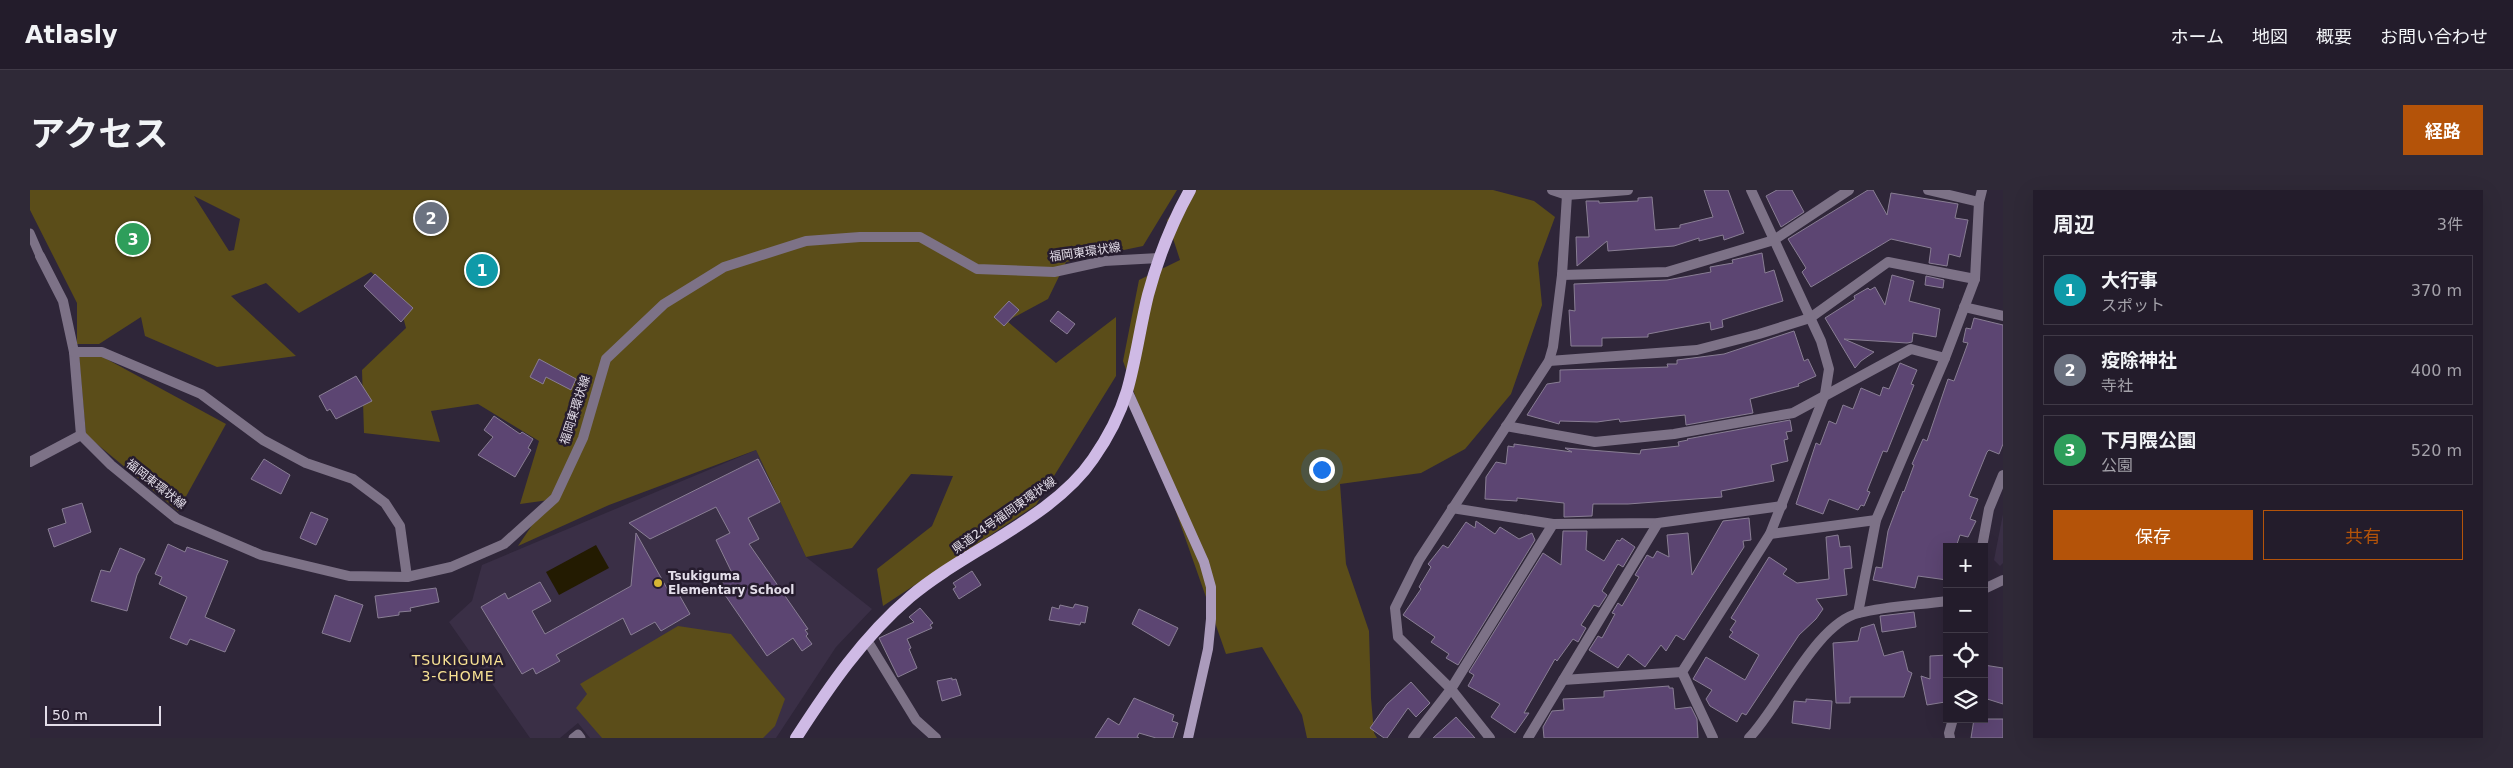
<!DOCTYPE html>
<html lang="ja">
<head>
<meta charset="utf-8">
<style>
  body { margin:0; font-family:"DejaVu Sans","Noto Sans JP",sans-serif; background:#2f2937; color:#f1f3f6 }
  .controls { position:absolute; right:15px; bottom:15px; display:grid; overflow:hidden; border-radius:0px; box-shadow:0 5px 20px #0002 }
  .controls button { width:45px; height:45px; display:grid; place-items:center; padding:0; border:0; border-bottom:1px solid #403a47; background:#231c2b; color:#f1f3f6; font:25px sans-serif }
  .scale { position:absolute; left:15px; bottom:12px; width:116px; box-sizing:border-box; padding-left:5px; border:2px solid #e3dde9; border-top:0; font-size:14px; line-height:18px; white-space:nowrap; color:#e3dde9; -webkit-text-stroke:4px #261c2e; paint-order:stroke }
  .you { position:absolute; left:1291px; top:279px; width:18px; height:18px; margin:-12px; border:4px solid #fff; border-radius:50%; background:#1a73e8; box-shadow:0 0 0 8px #1a73e833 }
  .badge { display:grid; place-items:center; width:32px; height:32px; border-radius:50%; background:#b45309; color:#fff; font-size:16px; font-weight:700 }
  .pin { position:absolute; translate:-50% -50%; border:2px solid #fff; box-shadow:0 1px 5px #0006 }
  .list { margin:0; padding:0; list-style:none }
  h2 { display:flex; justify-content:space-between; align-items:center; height:65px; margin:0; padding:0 20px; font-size:21px }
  h2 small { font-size:16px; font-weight:400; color:#a3a1a9 }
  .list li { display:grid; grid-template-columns:32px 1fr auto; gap:15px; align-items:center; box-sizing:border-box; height:70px; margin:0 10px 10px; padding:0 10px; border:1px solid #403a47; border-radius:0px }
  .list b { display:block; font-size:19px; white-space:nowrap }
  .list p { margin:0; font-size:16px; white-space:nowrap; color:#a3a1a9 }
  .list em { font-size:16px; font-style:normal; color:#a3a1a9 }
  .actions { display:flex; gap:10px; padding:15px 20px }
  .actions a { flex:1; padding:11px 0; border:1px solid #b45309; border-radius:0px; text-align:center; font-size:18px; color:#b45309 }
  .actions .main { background:#b45309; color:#fff }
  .icon { flex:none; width:28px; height:28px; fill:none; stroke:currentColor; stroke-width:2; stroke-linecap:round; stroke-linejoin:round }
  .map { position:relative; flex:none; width:1973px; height:548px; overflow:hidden; border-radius:0px }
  header { display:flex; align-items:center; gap:30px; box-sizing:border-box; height:70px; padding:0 25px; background:#231c2b; border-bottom:1px solid #403a47 }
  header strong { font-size:24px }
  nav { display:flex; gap:28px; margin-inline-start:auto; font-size:18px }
  .intro { display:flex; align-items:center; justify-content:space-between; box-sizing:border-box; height:120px; padding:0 30px }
  h1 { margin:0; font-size:35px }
  .button { padding:12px 22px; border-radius:0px; background:#b45309; color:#fff; font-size:18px; font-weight:700 }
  main { display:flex; gap:30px; padding:0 30px }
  aside { flex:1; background:#231c2b; border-radius:0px; box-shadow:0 5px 20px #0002 }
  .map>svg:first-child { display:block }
  .built { fill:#3a2f46 }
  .green { fill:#5b4d19; fill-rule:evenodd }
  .water { fill:#231b01 }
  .building { fill:#5c4572; stroke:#897e94 }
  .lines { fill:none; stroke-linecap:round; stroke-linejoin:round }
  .lane { stroke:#7d7287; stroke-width:9 }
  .street { stroke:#7d7287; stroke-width:10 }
  .secondary { stroke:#ab9bbc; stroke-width:10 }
  .primary { stroke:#cfbae5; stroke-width:12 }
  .poi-dot { fill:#d6b534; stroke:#261c2e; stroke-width:2 }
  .labels { text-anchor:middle; stroke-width:5; stroke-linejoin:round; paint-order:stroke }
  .street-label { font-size:12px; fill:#e3dde9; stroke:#261c2e }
  .poi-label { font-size:12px; font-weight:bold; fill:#e3dde9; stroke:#261c2e; text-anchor:start }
  .neighbourhood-label { font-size:14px; letter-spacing:1px; fill:#f7e193; stroke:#261c2e }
</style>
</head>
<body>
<header>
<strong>Atlasly</strong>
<nav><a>ホーム</a><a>地図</a><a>概要</a><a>お問い合わせ</a></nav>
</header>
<div class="intro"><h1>アクセス</h1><a class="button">経路</a></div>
<main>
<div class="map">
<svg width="1973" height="548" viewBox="0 0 1973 548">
  <rect width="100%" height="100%" fill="#2f2639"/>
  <!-- built -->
  <g class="built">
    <polygon points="726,260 776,367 842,419 806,457 746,548 560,548 548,533 530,548 500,548 419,432 442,411 452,375"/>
    <polygon points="1973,324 1973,373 1970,376 1964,370"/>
  </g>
  <!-- green -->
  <g class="green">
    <path d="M0 0H1147L1113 56 1036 72 1018 109 977 131 1026 173 1086 127V186L1006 315 853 416 847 379 902 336 923 286 881 284 822 358 776 367 726 260 579 315 488 356 519 310 490 314 509 251 448 214 401 221 410 252 334 243 332 180 376 138 368 108 341 82 269 123 236 93 201 106 266 166 187 177 115 146 111 127 69 154H47V113L0 20ZM164 6 210 29 204 60 199 61Z"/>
    <polygon points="1161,0 1463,0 1504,11 1525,27 1508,73 1512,115 1481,204 1435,259 1391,283 1310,294 1316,374 1339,441 1341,508 1344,543 1347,548 1277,548 1272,525 1232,457 1196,464 1093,171 1109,90 1150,70 1137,30"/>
    <polygon points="71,166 196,234 148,321 56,245 49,167"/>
    <polygon points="648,436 701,444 755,509 745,536 733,548 572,548 546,518 557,504 550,494"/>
  </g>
  <!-- water -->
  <polygon class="water" points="566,355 579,378 529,405 516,382"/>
  <!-- building -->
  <g class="building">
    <polygon points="1674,0 1698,0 1714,43 1694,50 1693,45 1669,51 1669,48 1644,56 1578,61 1577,51 1547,76 1546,47 1559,47 1556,11 1569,11 1569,13 1608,11 1608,8 1622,7 1625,40 1650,38 1650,35 1683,27"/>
    <polygon points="1747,0 1762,0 1774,22 1751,37 1736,6"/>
    <polygon points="1838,0 1843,0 1857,25 1861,3 1928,14 1925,28 1938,30 1930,67 1919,64 1917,76 1899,73 1901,58 1861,49 1781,97 1772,82 1776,78 1758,49"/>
    <polygon points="1732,63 1735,83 1744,80 1753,111 1692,130 1693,137 1681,140 1680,132 1618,144 1618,147 1572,148 1572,156 1541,156 1539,120 1545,121 1544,94 1637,90 1681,82 1680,77 1703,73 1702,70"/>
    <polygon points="345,84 383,118 371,132 334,96"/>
    <polygon points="1862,85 1884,91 1879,111 1910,119 1906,147 1883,143 1882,152 1877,153 1814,149 1844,162 1831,171 1825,178 1795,128 1825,109 1824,106 1838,98 1840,100 1845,97 1855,115"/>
    <polygon points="1896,86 1914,90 1913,98 1895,95"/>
    <polygon points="979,111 989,120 974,136 964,127"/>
    <polygon points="1028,121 1045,134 1037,144 1020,131"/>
    <polygon points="1944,128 1973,135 1973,254 1969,264 1959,260 1957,262 1939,306 1948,309 1940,329 1946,331 1938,347 1930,345 1926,357 1917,357 1917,390 1888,386 1885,398 1843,390 1846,377 1852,378 1858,341 1873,301 1874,302 1884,275 1882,274 1893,249 1897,251 1918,189 1924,191 1938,153 1933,152 1936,138 1941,139"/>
    <polygon points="1764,141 1774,171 1778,169 1786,186 1768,194 1769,196 1720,209 1723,223 1656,235 1655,225 1590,232 1589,229 1567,232 1530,231 1529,234 1497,225 1517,194 1530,192 1530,180 1638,177 1637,174 1647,174 1647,170 1694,164"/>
    <polygon points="509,169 546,189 541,200 516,187 513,194 500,187"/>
    <polygon points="1870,173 1887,180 1881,194 1884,195 1857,262 1853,261 1837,301 1840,302 1834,316 1831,315 1828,320 1799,309 1793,324 1766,314 1786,253 1790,255 1799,231 1806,234 1813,215 1823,219 1831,198 1850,206 1853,197 1859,199"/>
    <polygon points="326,186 342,211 306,229 300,219 297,221 289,206"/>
    <polygon points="464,226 490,244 492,242 503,249 498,258 501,260 485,287 448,265 463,247 454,240"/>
    <polygon points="1760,230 1762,241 1756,242 1758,249 1754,250 1758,271 1741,275 1744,291 1691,301 1692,307 1598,314 1563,314 1562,326 1534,327 1534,313 1487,308 1487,311 1455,309 1456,287 1466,272 1476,274 1478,256 1484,257 1484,254 1542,262 1535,258 1610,264 1611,260 1649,256 1648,252 1658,250 1657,249"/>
    <polygon points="234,269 260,285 251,304 221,289"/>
    <polygon points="728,269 750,312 718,328 729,349 719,354 778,439 775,440 778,444 776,446 782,454 772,461 763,448 737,466 695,405 686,398 703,385 686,350 700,343 686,317 620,349 599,333"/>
    <polygon points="52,313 61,342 24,357 18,339 36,333 32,319"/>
    <polygon points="281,322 298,329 286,355 270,348"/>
    <polygon points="1719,328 1721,350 1713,351 1714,357 1654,450 1646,445 1636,461 1631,455 1615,477 1598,464 1588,478 1559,460 1568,446 1572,448 1585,424 1582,423 1588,413 1592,416 1609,387 1605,385 1617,365 1623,368 1627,361 1639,367 1637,345 1658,343 1662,385 1693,331"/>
    <polygon points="1446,331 1465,344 1470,337 1489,349 1502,343 1505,350 1428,475 1416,468 1419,464 1401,452 1405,447 1373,425 1391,399 1389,397 1401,377 1398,374 1413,355 1418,358 1436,332 1445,338"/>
    <polygon points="1533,341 1557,341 1556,360 1574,371 1587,350 1590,351 1592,348 1605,357 1593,377 1588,374 1572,401 1577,405 1569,417 1564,415 1551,435 1556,438 1548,452 1543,449 1527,471 1525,469 1494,523 1499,523 1485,543 1461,527 1470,514 1438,496 1444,485 1439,482 1513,363 1531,375"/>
    <polygon points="606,343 639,402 647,401 660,424 631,441 625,432 601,445 593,428 526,465 530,471 506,484 503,478 492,484 451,417 475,403 478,409 510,392 521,411 502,421 515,444 601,396"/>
    <polygon points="1808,345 1810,357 1820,356 1822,378 1814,379 1817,405 1786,409 1793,419 1786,429 1769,445 1716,525 1712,523 1707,532 1680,516 1676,509 1682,500 1663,489 1676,467 1715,490 1729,465 1699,447 1703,442 1700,440 1706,431 1701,428 1739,367 1757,379 1753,384 1767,393 1799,389 1796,347"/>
    <polygon points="138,354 155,362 157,357 198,371 175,427 205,440 195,462 160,449 157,455 140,448 157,407 129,394 132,387 125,384"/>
    <polygon points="90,358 115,369 107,385 97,421 61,411 71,380 80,382"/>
    <polygon points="942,381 951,395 929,409 923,399 926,397 923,393"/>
    <polygon points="406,398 409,412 380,418 381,421 369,422 369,425 348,428 345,406"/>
    <polygon points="305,405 333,415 320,452 292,443"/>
    <polygon points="1045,414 1058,417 1055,433 1051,432 1050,435 1019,430 1022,417 1029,419 1030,415 1043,418"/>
    <polygon points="890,418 903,433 900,435 902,438 877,449 881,458 879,459 887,478 868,487 849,448 884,432 879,427"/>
    <polygon points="1109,419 1148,438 1139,456 1102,434"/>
    <polygon points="1884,422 1886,437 1852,442 1850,426"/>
    <polygon points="1844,434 1854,466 1873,461 1878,481 1882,483 1874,507 1820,507 1820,513 1806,513 1803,453 1828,451 1831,438"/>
    <polygon points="1917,465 1915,512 1897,515 1891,486 1900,489 1900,466"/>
    <polygon points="1954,475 1973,478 1973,514 1954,508"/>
    <polygon points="922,488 922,490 926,489 931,505 912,511 907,491"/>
    <polygon points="1381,492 1400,513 1386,527 1378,518 1357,548 1354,548 1340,538 1357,514"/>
    <polygon points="1639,496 1639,498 1643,498 1645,519 1661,517 1667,529 1668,548 1514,548 1513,537 1522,521 1534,520 1533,509 1574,507 1574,501"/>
    <polygon points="1104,508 1144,525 1142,531 1148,533 1143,548 1126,548 1109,543 1107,547 1109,548 1065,548 1078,528 1089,535"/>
    <polygon points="1776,509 1802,511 1800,539 1762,533 1764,511 1776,512"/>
    <polygon points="1426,527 1445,548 1403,548"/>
    <polygon points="1944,529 1973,529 1973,548 1941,548"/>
  </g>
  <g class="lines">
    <!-- lane -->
    <g class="lane">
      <polyline points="0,43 10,66"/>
      <polyline points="543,548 548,544 551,548"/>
    </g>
    <!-- street -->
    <g class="street">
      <polyline points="1522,0 1537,5 1598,0"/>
      <polyline points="1898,0 1949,12"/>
      <polyline points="10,66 33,111 44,162 51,245"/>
      <polyline points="1532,85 1637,82 1744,50 1819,0"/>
      <polyline points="1934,117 1973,126"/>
      <polyline points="44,162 72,162 171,204 233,250 276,273 323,289 355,313 370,336 377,387"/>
      <polyline points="1519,171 1667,160 1729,144 1780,128 1858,72 1945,89"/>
      <polyline points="1476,236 1565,252 1644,244 1763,223 1881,159 1915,168"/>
      <polyline points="0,272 51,245 81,275 147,329 231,365 319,386 377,387 421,377 474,354 525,308 553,248 576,169 634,114 694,77 776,51 830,47 890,47 947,79 1024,82 1074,71 1129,68"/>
      <polyline points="1422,318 1523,334 1628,333 1752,316"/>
      <polyline points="1740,344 1846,330"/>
      <polyline points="1952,357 1959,319 1973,285"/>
      <polyline points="1954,399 1973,390"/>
      <polyline points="1828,423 1846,330 1915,168 1945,89 1949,12 1952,0"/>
      <polyline points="837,450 886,530 906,548"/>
      <polyline points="1533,490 1652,482"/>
      <polyline points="1383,548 1421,499 1523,334"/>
      <polyline points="1460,548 1421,499 1368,447 1365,418 1389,370 1519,171 1523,157 1532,85 1537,5"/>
      <polyline points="1498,548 1628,333"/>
      <polyline points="1683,548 1652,482 1740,344 1795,204 1799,179 1791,151 1721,0"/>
      <path d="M1719 548C1750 516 1786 433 1829 423 1857 416 1888 415 1917 411"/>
      <polyline points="1920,548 1919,543 1923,529"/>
    </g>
    <!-- secondary -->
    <polyline class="secondary" points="1097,200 1174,372 1181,397 1181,429 1178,459 1158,548"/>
    <!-- primary -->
    <path class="primary" d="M766 548C799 497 833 447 880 407 934 361 1023 328 1063 269 1077 249 1090 224 1097 201 1106 170 1110 137 1118 105 1128 68 1141 34 1160 0"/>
  </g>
  <!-- markers -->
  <circle class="poi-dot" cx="628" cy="393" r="5"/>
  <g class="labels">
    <!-- street labels -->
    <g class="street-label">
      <text transform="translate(1055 62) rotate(-8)" y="4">福岡東環状線</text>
      <text transform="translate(545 220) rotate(-72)" y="4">福岡東環状線</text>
      <text transform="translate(126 294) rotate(38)" y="4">福岡東環状線</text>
      <text transform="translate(974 325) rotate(-35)" y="4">県道24号福岡東環状線</text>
    </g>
    <!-- poi labels -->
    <g class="poi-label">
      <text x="638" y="390">Tsukiguma<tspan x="638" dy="14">Elementary School</tspan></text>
    </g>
    <!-- neighbourhood labels -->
    <g class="neighbourhood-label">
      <text x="428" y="475">TSUKIGUMA<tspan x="428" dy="16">3-CHOME</tspan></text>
    </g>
  </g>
</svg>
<div class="controls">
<button>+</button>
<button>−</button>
<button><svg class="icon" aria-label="locate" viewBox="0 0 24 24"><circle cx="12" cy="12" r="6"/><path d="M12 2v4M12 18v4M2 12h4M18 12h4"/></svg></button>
<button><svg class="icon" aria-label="layers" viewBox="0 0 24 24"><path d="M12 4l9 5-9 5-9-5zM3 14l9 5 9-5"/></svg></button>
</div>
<div class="scale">50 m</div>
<div class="you"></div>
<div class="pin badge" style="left:452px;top:80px;background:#0f9aa8">1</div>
<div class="pin badge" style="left:401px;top:28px;background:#6b7280">2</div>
<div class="pin badge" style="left:103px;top:49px;background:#2e9e5b">3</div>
</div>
<aside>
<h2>周辺<small>3件</small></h2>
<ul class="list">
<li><span class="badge" style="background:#0f9aa8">1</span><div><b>大行事</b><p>スポット</p></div><em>370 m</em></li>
<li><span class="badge" style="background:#6b7280">2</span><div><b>疫除神社</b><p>寺社</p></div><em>400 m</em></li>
<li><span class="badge" style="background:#2e9e5b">3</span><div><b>下月隈公園</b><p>公園</p></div><em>520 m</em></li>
</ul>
<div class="actions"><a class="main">保存</a><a>共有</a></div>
</aside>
</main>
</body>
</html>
